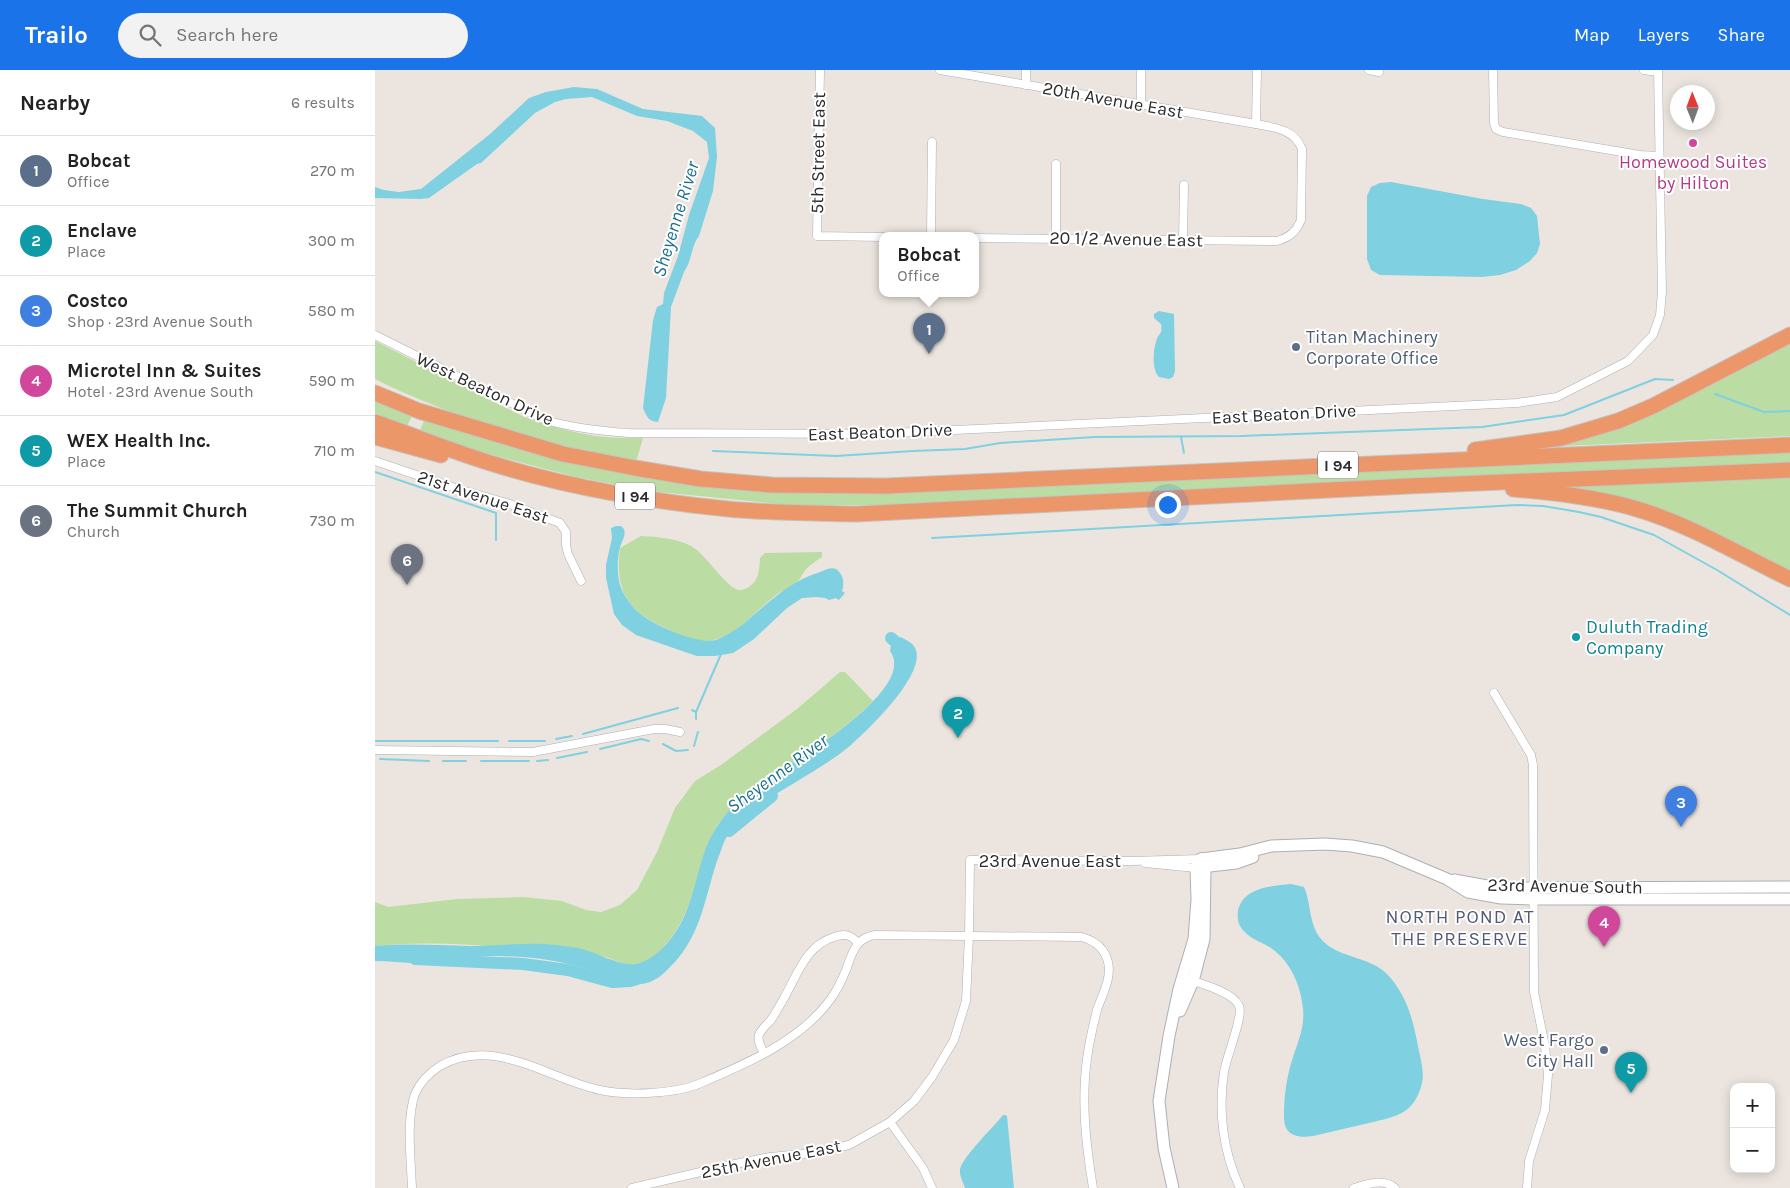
<!DOCTYPE html>
<html lang="en">
<head>
<meta charset="utf-8">
<style>
  body { margin:0; font-family:Karla,sans-serif; background:#f2f2f2; color:#222 }
  .controls { position:absolute; right:15px; bottom:15px; display:grid; overflow:hidden; border-radius:10px; box-shadow:0 2px 12px #0003 }
  .controls button { width:45px; height:45px; display:grid; place-items:center; padding:0; border:0; border-bottom:1px solid #e0e0e0; background:#fff; color:#222; font:25px sans-serif }
  .compass { position:absolute; left:1295px; top:15px; width:45px; height:45px; border-radius:50%; background:#fff; box-shadow:0 2px 12px #0003; rotate:359deg }
  .you { position:absolute; left:792px; top:434px; width:18px; height:18px; margin:-12px; border:4px solid #fff; border-radius:50%; background:#1a73e8; box-shadow:0 0 0 8px #1a73e833 }
  .badge { display:grid; place-items:center; width:32px; height:32px; border-radius:50%; background:#1a73e8; color:#fff; font-size:16px; font-weight:700 }
  .pin { position:absolute; translate:-50% -41px; filter:drop-shadow(0 1px 2px #0008) }
  .pin::after { content:''; position:absolute; top:26px; width:18px; height:15px; background:inherit; clip-path:polygon(0 0,100% 0,50% 100%) }
  .popup { position:absolute; left:504px; top:162px; width:100px; height:65px; box-sizing:border-box; display:grid; place-content:center; border-radius:10px; background:#fff; filter:drop-shadow(0 1px 4px #0005); font-size:16px; white-space:nowrap; color:#767676 }
  .popup b { font-size:19px; color:#222 }
  .popup::after { content:''; position:absolute; left:50%; top:100%; margin-left:-10px; border:10px solid transparent; border-top-color:#fff }
  .list { margin:0; padding:0; list-style:none }
  h2 { display:flex; justify-content:space-between; align-items:center; height:65px; margin:0; padding:0 20px; font-size:21px }
  h2 small { font-size:16px; font-weight:400; color:#767676 }
  .list li { display:grid; grid-template-columns:32px 1fr auto; gap:15px; align-items:center; box-sizing:border-box; height:70px; padding:0 20px; border-top:1px solid #e0e0e0 }
  .list b { display:block; font-size:19px; white-space:nowrap }
  .list p { margin:0; font-size:16px; white-space:nowrap; color:#767676 }
  .list em { font-size:16px; font-style:normal; color:#767676 }
  .icon { flex:none; width:28px; height:28px; fill:none; stroke:currentColor; stroke-width:2; stroke-linecap:round; stroke-linejoin:round }
  .map { position:relative; flex:none; width:1415px; height:1118px; overflow:hidden }
  header { display:flex; align-items:center; gap:30px; box-sizing:border-box; height:70px; padding:0 25px; background:#1a73e8; color:#fff }
  header strong { font-size:24px }
  nav { display:flex; gap:28px; margin-inline-start:auto; font-size:18px }
  .search { width:350px; height:45px; background:#f2f2f2; display:flex; align-items:center; gap:12px; box-sizing:border-box; padding:0 18px; border-radius:28px; color:#767676; font-size:19px }
  main { display:flex }
  aside { flex:1; background:#fff }
  .map>svg:first-child { display:block }
  .green { fill:#bbdca2 }
  .water { fill:#7fd0e1 }
  .lines { fill:none; stroke-linecap:round; stroke-linejoin:round }
  .stream { stroke:#7fd0e1; stroke-width:2 }
  .river { stroke:#7fd0e1; stroke-width:12 }
  .street-casing { stroke:#acafb6; stroke-width:9 }
  .secondary-casing { stroke:#acafb6; stroke-width:13 }
  .highway-casing { stroke:#c4c4c4; stroke-width:17 }
  .street { stroke:#fff; stroke-width:8 }
  .secondary { stroke:#fff; stroke-width:11 }
  .highway { stroke:#ec976a; stroke-width:15 }
  .hotel-dot { fill:#d1479c; stroke:#fff; stroke-width:2 }
  .service-dot { fill:#5c6f8a; stroke:#fff; stroke-width:2 }
  .culture-dot { fill:#0f9aa8; stroke:#fff; stroke-width:2 }
  .labels { text-anchor:middle; stroke-width:4; stroke-linejoin:round; paint-order:stroke }
  .shield { fill:#fff; stroke:#6b6b6b; stroke-width:1 }
  .shield-label { font-size:16px; font-weight:bold; fill:#2b2b2b }
  .street-label { font-size:18px; fill:#2b2b2b; stroke:#fff }
  .hotel-label { font-size:18px; fill:#b23c85; stroke:#fff }
  .service-label { font-size:18px; fill:#4e5e75; stroke:#fff; text-anchor:start }
  .culture-label { font-size:18px; fill:#0d838f; stroke:#fff; text-anchor:start }
  .water-label { font-size:19px; font-style:italic; fill:#1d718e; stroke:#fff }
  .neighbourhood-label { font-size:19px; letter-spacing:1px; fill:#515b77; stroke:#fff }
</style>
</head>
<body>
<header>
<strong>Trailo</strong>
<div class="search"><svg class="icon" aria-label="search" viewBox="0 0 24 24"><circle cx="10" cy="10" r="6"/><path d="M15 15l6 6"/></svg>Search here</div>
<nav><a>Map</a><a>Layers</a><a>Share</a></nav>
</header>
<main>
<aside>
<h2>Nearby<small>6 results</small></h2>
<ul class="list">
<li><span class="badge" style="background:#5c6f8a">1</span><div><b>Bobcat</b><p>Office</p></div><em>270 m</em></li>
<li><span class="badge" style="background:#0f9aa8">2</span><div><b>Enclave</b><p>Place</p></div><em>300 m</em></li>
<li><span class="badge" style="background:#3f7fe0">3</span><div><b>Costco</b><p>Shop · 23rd Avenue South</p></div><em>580 m</em></li>
<li><span class="badge" style="background:#d1479c">4</span><div><b>Microtel Inn &amp; Suites</b><p>Hotel · 23rd Avenue South</p></div><em>590 m</em></li>
<li><span class="badge" style="background:#0f9aa8">5</span><div><b>WEX Health Inc.</b><p>Place</p></div><em>710 m</em></li>
<li><span class="badge" style="background:#6b7280">6</span><div><b>The Summit Church</b><p>Church</p></div><em>730 m</em></li>
</ul>
</aside>
<div class="map">
<svg width="1415" height="1118" viewBox="0 0 1415 1118">
  <rect width="100%" height="100%" fill="#ece5df"/>
  <!-- green -->
  <g class="green">
    <polygon points="1415,270 1415,366 1188,376 1187,372"/>
    <path d="M0 271 147 346C171 355 195 362 220 366 236 368 252 368 268 368L261 392C171 375 82 350 0 309Z"/>
    <polygon points="0,328 38,344 32,356 0,343"/>
    <polygon points="50,348 130,374 206,394 343,416 1415,379 1415,392 531,435 413,435 275,421 201,407 99,380 45,361"/>
    <polygon points="1415,404 1415,504 1195,420 1194,415"/>
    <path d="M266 466C282 467 301 468 316 476 330 483 352 519 364 520 368 520 373 518 375 516 385 509 384 499 385 488L390 483 447 482V487C442 490 436 494 432 498 428 502 427 507 423 511 417 517 408 520 401 525 381 540 364 564 339 570 319 575 292 559 275 550 246 534 241 508 245 478Z"/>
    <path d="M465 602H470L498 631C472 657 442 677 411 698 386 715 359 730 342 756 328 779 324 806 315 831 309 852 284 893 260 895 250 895 241 891 231 887 157 881 74 868 0 876V832L13 837 82 829 148 827 187 831 211 840 226 842 245 835 262 820 282 782 300 738 320 711 346 695 422 639Z"/>
  </g>
  <!-- water -->
  <g class="water">
    <path d="M199 17 222 19 268 39 327 46 340 58 342 87 338 121 324 166C316 176 317 191 309 202L296 237 291 328 283 352C273 351 272 347 268 338L278 250 282 237 288 234 289 223 303 186 314 145 334 88 332 72 318 61 292 51 262 46 217 27 191 29 180 32 160 43 106 93 102 94 54 128 46 129 0 128V117L9 120 24 122 46 119 115 64 154 28 171 22Z"/>
    <polygon points="1016,112 1108,129 1146,134 1156,138 1162,146 1165,174 1162,183 1155,191 1141,200 1125,205 1107,207 1005,205 996,200 992,189 992,126 996,117 1005,113"/>
    <path d="M784 241 799 244 800 301 798 307 794 309 784 307C777 300 778 281 781 272 783 263 788 265 786 254L779 248V244Z"/>
    <path d="M241 456H246L249 459C251 466 247 471 245 477 242 489 242 503 245 515 249 526 257 538 267 545 281 556 323 575 341 570 351 566 359 561 367 555 392 534 413 512 445 502 452 499 460 495 465 503 469 508 469 515 467 521L470 523 464 530 461 528 454 530 450 528 442 527 427 528 412 538 379 569 358 583 340 586H322L307 581 261 565 247 555 239 544 231 508V495L237 468 236 458Z"/>
    <path d="M526 567C531 570 538 573 540 578 553 603 493 660 476 675 445 701 407 717 376 742 366 751 356 758 350 770 347 776 345 784 342 791 330 827 326 865 298 894 291 901 285 908 275 912 255 919 239 908 221 902 205 897 189 892 173 890 141 885 100 885 68 888 59 889 50 892 41 893 28 893 14 891 0 891V876C32 873 62 875 94 876 126 876 157 871 188 876 195 877 201 877 207 879 223 883 250 899 265 893 289 885 308 855 315 831 323 808 326 784 338 763 346 749 357 736 369 726 396 704 546 623 515 581L516 575Z"/>
    <path d="M916 814 929 817C937 835 933 858 950 873 967 888 994 887 1011 903 1030 922 1037 946 1042 971 1044 984 1050 1000 1047 1013 1045 1023 1039 1035 1030 1041 1019 1048 1006 1050 994 1053 975 1057 957 1062 938 1066 930 1067 920 1068 913 1061 909 1056 909 1050 909 1043 909 1024 912 1006 918 987 923 972 930 956 928 939 926 916 916 892 896 878 885 871 872 868 865 856 863 852 862 846 863 841 868 817 896 816 916 814Z"/>
    <path d="M628 1045H630L632 1046 639 1118H590C588 1112 584 1105 585 1099 589 1085 618 1058 628 1045Z"/>
  </g>
  <g class="lines">
    <!-- stream -->
    <g class="stream">
      <polyline points="1340,324 1389,342 1415,341"/>
      <polyline points="806,367 809,383"/>
      <polyline points="338,381 461,386 538,381 590,379 625,373 720,367 866,366 1107,357 1189,345 1280,309 1298,310"/>
      <polyline points="0,402 121,443 121,470"/>
      <polyline points="557,468 1142,435 1168,436 1204,442 1226,447 1279,465 1342,500 1415,545"/>
      <polyline points="317,640 321,642 346,584"/>
      <polyline points="321,649 321,642"/>
      <polyline points="208,664 303,638"/>
      <polyline points="181,669 197,666"/>
      <polyline points="0,671 123,671"/>
      <polyline points="134,671 170,671"/>
      <polyline points="288,674 301,681 313,680"/>
      <polyline points="319,676 323,662"/>
      <polyline points="225,679 266,669 274,671"/>
      <polyline points="182,688 212,682"/>
      <polyline points="5,689 54,691"/>
      <polyline points="68,691 91,691"/>
      <polyline points="106,691 154,691"/>
      <polyline points="162,691 173,690"/>
    </g>
    <!-- river -->
    <g class="river">
      <polyline points="516,568 533,582"/>
      <polyline points="354,761 397,726"/>
      <polyline points="40,889 148,894 193,900 237,912 255,911 262,909"/>
    </g>
    <!-- street casing -->
    <g class="street-casing">
      <g id="street">
        <polyline points="445,0 442,166 508,167"/>
        <polyline points="565,0 881,54"/>
        <polyline points="651,0 651,15"/>
        <polyline points="994,0 1004,2"/>
        <polyline points="1118,0 1119,53 1121,59 1128,62 1265,85 1284,86"/>
        <polyline points="1269,0 1282,2"/>
        <polyline points="766,34 766,0"/>
        <polyline points="556,165 557,72"/>
        <path d="M600 168 902 171C915 167 921 162 926 150L927 79C919 59 901 58 881 54L882 0"/>
        <polyline points="681,168 681,94"/>
        <polyline points="808,170 809,115"/>
        <path d="M0 265 170 350C198 358 225 361 254 363L495 364 1142 333 1182 327 1253 291 1278 265 1285 245 1287 222 1283 0"/>
        <polyline points="0,391 83,419 132,433 185,453 191,462 191,475 193,484 206,511"/>
        <polyline points="1119,623 1156,685 1158,695 1159,922 1170,976 1173,1005 1170,1040 1154,1091 1152,1118"/>
        <polyline points="0,680 158,682 279,659 290,659 305,662"/>
        <polyline points="770,793 821,798"/>
        <path d="M815 910C828 914 859 923 864 936 869 945 851 988 849 1002 843 1041 848 1082 865 1118"/>
        <path d="M389 983C386 977 382 971 384 965 386 959 392 955 396 950 400 944 404 937 408 930 422 906 430 876 459 867 470 863 476 865 483 873"/>
        <polyline points="515,1052 548,1098 557,1118"/>
        <path d="M37 1118C36 1091 31 1049 40 1024 45 1012 54 1003 65 996 118 965 173 1009 225 1020 251 1026 301 1024 326 1013 371 994 425 971 455 930 461 922 467 910 471 900 477 884 480 868 500 865L707 867C720 871 730 879 733 892 737 908 727 925 722 940 718 956 714 972 712 989 706 1032 711 1075 718 1118"/>
        <polyline points="257,1118 360,1094 395,1087 439,1083 474,1075 515,1052 539,1031 557,1007 579,970 591,931 594,866 595,790 756,791 826,789"/>
        <path d="M979 1118C993 1114 1008 1108 1020 1118"/>
      </g>
    </g>
    <!-- secondary casing -->
    <g class="secondary-casing">
      <g id="secondary">
        <polyline points="826,789 865,784 896,776 950,774 977,776 1008,782 1072,809 1093,822 1126,828 1159,829 1415,829"/>
        <polyline points="835,796 861,793 878,787"/>
        <polyline points="1079,810 1112,816 1138,818 1415,817"/>
        <polyline points="805,941 818,911 829,869 830,797 826,789"/>
        <polyline points="798,1118 789,1078 784,1031 794,966 804,919 819,869 822,830 821,798 826,789"/>
      </g>
    </g>
    <!-- highway casing -->
    <g class="highway-casing">
      <g id="highway">
        <polyline points="0,323 44,341 188,384 260,398 326,409 397,415 511,416 1415,375"/>
        <path d="M0 352C40 366 81 383 122 395 193 417 279 432 353 439 396 443 439 443 482 444L1034 416 1415 400"/>
        <polyline points="0,367 66,385"/>
        <polyline points="1100,380 1186,368 1243,351 1278,336 1415,265"/>
        <path d="M1138 419C1180 423 1222 427 1262 439 1316 455 1365 485 1415 509"/>
      </g>
    </g>
    <!-- street -->
    <use href="#street" class="street"/>
    <!-- secondary -->
    <use href="#secondary" class="secondary"/>
    <!-- highway -->
    <use href="#highway" class="highway"/>
  </g>
  <!-- markers -->
  <circle class="hotel-dot" cx="1318" cy="73" r="5"/>
  <g class="service-dot">
    <circle cx="921" cy="277" r="5"/>
    <circle cx="1229" cy="980" r="5"/>
  </g>
  <circle class="culture-dot" cx="1201" cy="567" r="5"/>
  <g class="labels">
    <!-- shield labels -->
    <g class="shield">
      <rect x="943" y="381.5" width="40" height="27" rx="4"/>
      <rect x="240" y="412.5" width="40" height="27" rx="4"/>
    </g>
    <g class="shield-label">
      <text x="963" y="401">I 94</text>
      <text x="260" y="432">I 94</text>
    </g>
    <!-- street labels -->
    <g class="street-label">
      <text transform="translate(738 30) rotate(10)" y="6">20th Avenue East</text>
      <text transform="translate(443 83) rotate(-89)" y="6">5th Street East</text>
      <text transform="translate(751 169) rotate(1)" y="6">20 1/2 Avenue East</text>
      <text transform="translate(110 319) rotate(25)" y="6">West Beaton Drive</text>
      <text transform="translate(909 344) rotate(-3)" y="6">East Beaton Drive</text>
      <text transform="translate(505 362) rotate(-2)" y="6">East Beaton Drive</text>
      <text transform="translate(108 427) rotate(18)" y="6">21st Avenue East</text>
      <text x="675" y="797">23rd Avenue East</text>
      <text transform="translate(1190 816) rotate(1)" y="6">23rd Avenue South</text>
      <text transform="translate(396 1089) rotate(-11)" y="6">25th Avenue East</text>
    </g>
    <!-- hotel labels -->
    <g class="hotel-label">
      <text x="1318" y="98">Homewood Suites<tspan x="1318" dy="21">by Hilton</tspan></text>
    </g>
    <!-- service labels -->
    <g class="service-label">
      <text x="931" y="273">Titan Machinery<tspan x="931" dy="21">Corporate Office</tspan></text>
      <text x="1219" y="976" text-anchor="end">West Fargo<tspan x="1219" dy="21">City Hall</tspan></text>
    </g>
    <!-- culture labels -->
    <g class="culture-label">
      <text x="1211" y="563">Duluth Trading<tspan x="1211" dy="21">Company</tspan></text>
    </g>
    <!-- water labels -->
    <g class="water-label">
      <text transform="translate(300 149) rotate(-73)" y="7">Sheyenne River</text>
      <text transform="translate(402 703) rotate(-36)" y="7">Sheyenne River</text>
    </g>
    <!-- neighbourhood labels -->
    <g class="neighbourhood-label">
      <text x="1085" y="853">NORTH POND AT<tspan x="1085" dy="22">THE PRESERVE</tspan></text>
    </g>
  </g>
</svg>
<div class="controls">
<button>+</button>
<button>−</button>
</div>
<svg class="compass" viewBox="-18 -18 36 36"><path d="M0-13l5 13h-10z" fill="#e53935"/><path d="M0 13l5-13h-10z" fill="#767676"/></svg>
<div class="you"></div>
<div class="pin badge" style="left:554px;top:284px;background:#5c6f8a">1</div>
<div class="popup"><b>Bobcat</b>Office</div>
<div class="pin badge" style="left:583px;top:668px;background:#0f9aa8">2</div>
<div class="pin badge" style="left:1306px;top:757px;background:#3f7fe0">3</div>
<div class="pin badge" style="left:1229px;top:877px;background:#d1479c">4</div>
<div class="pin badge" style="left:1256px;top:1023px;background:#0f9aa8">5</div>
<div class="pin badge" style="left:32px;top:515px;background:#6b7280">6</div>
</div>
</main>
</body>
</html>
